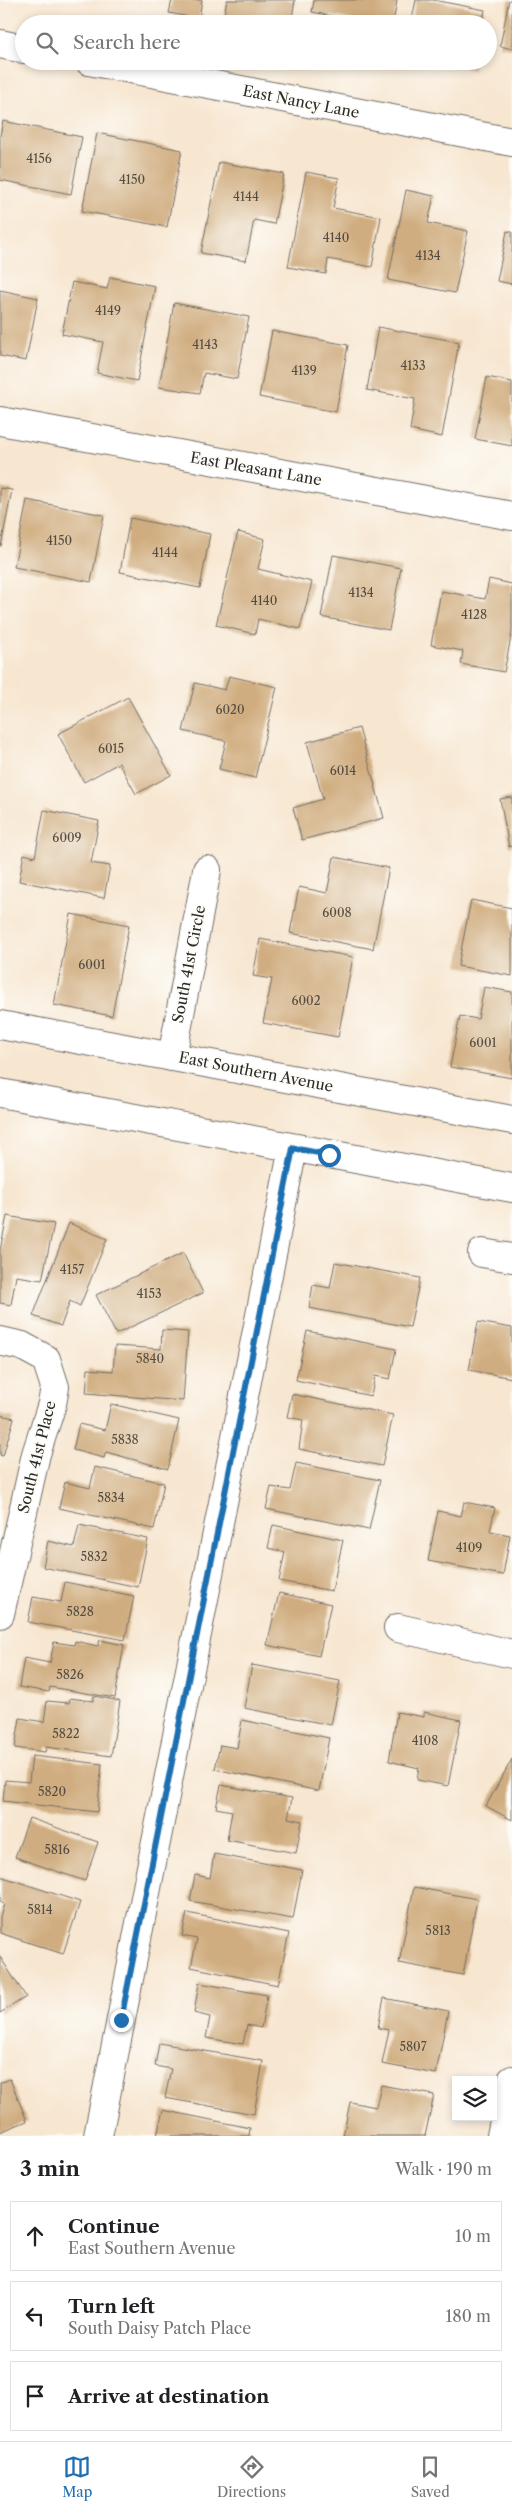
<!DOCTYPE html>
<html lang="en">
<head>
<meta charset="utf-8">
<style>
  body { margin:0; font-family:"Libre Caslon Text",serif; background:#f2f2f2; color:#202124 }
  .controls { position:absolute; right:15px; bottom:15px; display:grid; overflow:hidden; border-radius:0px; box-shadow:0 2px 8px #0003 }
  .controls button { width:45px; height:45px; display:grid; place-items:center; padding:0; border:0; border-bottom:1px solid #e0e0e0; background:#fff; color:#202124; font:25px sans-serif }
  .stop { position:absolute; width:15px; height:15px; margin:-11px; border:4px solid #1f6fb2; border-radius:50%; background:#fff }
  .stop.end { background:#1f6fb2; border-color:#fff; box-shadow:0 1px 5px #0008 }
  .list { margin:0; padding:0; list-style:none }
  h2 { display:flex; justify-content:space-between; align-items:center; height:65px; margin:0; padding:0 20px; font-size:21px }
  h2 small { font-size:16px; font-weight:400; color:#757577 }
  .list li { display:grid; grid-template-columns:32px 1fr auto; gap:15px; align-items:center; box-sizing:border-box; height:70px; margin:0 10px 10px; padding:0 10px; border:1px solid #e0e0e0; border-radius:0px }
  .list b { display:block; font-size:19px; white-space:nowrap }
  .list p { margin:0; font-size:16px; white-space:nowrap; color:#757577 }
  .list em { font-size:16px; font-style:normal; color:#757577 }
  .icon { flex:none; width:28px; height:28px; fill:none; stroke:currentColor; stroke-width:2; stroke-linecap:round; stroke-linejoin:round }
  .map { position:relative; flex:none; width:512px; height:2136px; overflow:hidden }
  .search { position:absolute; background:#fff; box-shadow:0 2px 8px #0003; left:15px; right:15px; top:15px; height:55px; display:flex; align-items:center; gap:12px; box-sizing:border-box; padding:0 18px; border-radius:28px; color:#757577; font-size:19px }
  .sheet { height:305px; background:#fff }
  nav { display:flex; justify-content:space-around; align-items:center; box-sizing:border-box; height:70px; border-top:1px solid #e0e0e0; background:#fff; font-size:14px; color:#757577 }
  nav a { display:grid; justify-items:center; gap:2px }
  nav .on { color:#1f6fb2 }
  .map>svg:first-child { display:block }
  .building { fill:#d0ad80 }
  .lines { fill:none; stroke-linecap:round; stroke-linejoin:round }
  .minor-casing { stroke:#726c65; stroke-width:30 }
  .major-casing { stroke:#726c65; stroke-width:30 }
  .minor { stroke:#fff; stroke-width:28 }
  .major { stroke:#fff; stroke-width:28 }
  .route { stroke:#1f6fb2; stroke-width:6 }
  .labels { text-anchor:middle; stroke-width:4; stroke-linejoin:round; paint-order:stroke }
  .number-label { font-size:12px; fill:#544c40 }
  .street-label { font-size:15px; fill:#2b2b2b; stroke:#fdfcf7 }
</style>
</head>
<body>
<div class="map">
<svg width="512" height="2136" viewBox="0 0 512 2136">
  <rect width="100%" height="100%" fill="#fdfcf7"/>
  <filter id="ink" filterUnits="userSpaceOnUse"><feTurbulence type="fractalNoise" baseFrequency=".02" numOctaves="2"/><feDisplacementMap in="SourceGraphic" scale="10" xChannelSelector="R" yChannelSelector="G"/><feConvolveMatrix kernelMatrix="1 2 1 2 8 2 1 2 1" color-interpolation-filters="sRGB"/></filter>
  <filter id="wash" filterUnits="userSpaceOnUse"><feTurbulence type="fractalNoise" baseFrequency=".0096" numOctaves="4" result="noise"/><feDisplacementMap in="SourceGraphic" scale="20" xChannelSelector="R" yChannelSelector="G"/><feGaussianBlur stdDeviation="1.12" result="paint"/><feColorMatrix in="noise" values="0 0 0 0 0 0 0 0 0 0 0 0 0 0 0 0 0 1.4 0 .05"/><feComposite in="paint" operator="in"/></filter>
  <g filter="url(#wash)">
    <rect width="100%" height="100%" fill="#f7e6d0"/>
    <g id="blocks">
      <!-- building -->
      <g class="building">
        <polygon points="172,0 202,0 199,19 169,13"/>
        <polygon points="227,0 295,0 291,24 222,24"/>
        <polygon points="314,0 397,0 393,24 351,24 352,20 312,12"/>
        <polygon points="416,0 433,0 485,10 482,24 411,24"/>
        <polygon points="509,0 512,0 512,49 500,46"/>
        <polygon points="431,61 475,61 473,70"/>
        <polygon points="3,121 82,137 71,194 0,180 0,135"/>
        <polygon points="97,133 182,150 167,227 82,211"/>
        <polygon points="219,162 284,174 274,224 254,220 246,261 201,253"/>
        <polygon points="306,172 339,178 333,208 381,217 372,267 328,259 326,274 288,267"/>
        <polygon points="406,190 434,196 428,223 468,231 455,293 388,280"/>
        <polygon points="507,231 512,232 512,284 497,281"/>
        <polygon points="110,277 155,286 137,381 97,373 103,342 62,334 72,282 107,289"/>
        <polygon points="0,290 38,298 26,361 0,356"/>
        <polygon points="174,303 249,317 237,379 204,373 200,393 159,387"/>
        <polygon points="378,327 459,342 442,437 410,430 415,399 367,390"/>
        <polygon points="272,331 348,345 336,412 259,397"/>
        <polygon points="487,377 512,382 512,446 475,439"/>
        <polygon points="0,488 12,490 1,546 0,546"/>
        <polygon points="27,500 104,515 91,582 14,567"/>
        <polygon points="130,518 210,534 200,588 120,572"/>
        <polygon points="238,532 265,539 258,569 312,582 300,629 258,619 255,634 216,625"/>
        <polygon points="333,555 401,568 389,630 321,617"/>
        <polygon points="489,579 512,584 512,632 504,672 461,664 463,651 431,645 441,591 485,599"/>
        <polygon points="229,676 277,687 255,778 219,769 226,741 183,731 195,683 225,690"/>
        <polygon points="128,697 171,775 136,794 119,763 84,782 58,734"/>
        <polygon points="359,728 384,818 302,840 293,808 323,799 307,742"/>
        <polygon points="512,797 512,846 509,847 500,799"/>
        <polygon points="44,810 99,821 91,863 110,866 104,898 19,881 24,854 35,857"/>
        <polygon points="334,857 389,868 373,949 290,933 299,887 327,893"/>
        <polygon points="471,900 512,908 512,976 458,966"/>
        <polygon points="71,914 129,925 112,1016 54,1005"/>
        <polygon points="260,939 353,957 338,1037 263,1023 272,979 253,976"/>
        <polygon points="484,987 512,992 512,1078 450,1067 460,1016 478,1019"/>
        <polygon points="7,1216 54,1224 42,1280 16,1276 11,1305 0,1303 0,1250"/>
        <polygon points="69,1223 107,1239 80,1306 70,1301 61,1326 33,1316"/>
        <polygon points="183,1253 203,1293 116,1334 96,1295"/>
        <polygon points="335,1262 420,1278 410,1327 309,1308 313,1285 330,1288"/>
        <polygon points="478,1322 512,1328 512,1378 469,1370"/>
        <polygon points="162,1330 188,1332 183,1401 86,1393 88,1369 113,1371 115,1346 161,1349"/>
        <polygon points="307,1331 396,1349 390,1379 375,1376 371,1396 296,1380"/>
        <polygon points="292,1394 393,1415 382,1466 299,1449 303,1420 287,1417"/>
        <polygon points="111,1404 179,1420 168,1469 106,1452 104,1458 73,1450 79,1424 105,1430"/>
        <polygon points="0,1415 14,1418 3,1456 0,1455"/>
        <polygon points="296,1463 380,1480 369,1530 266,1509 271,1487 290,1490"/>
        <polygon points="95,1467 164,1483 154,1529 59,1508 65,1482 90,1488"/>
        <polygon points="464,1502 495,1508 490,1531 510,1535 503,1575 428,1561 438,1511 461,1516"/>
        <polygon points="79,1525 148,1539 138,1587 43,1567 48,1541 74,1547"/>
        <polygon points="273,1525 343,1540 332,1591 279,1581 285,1552 268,1548"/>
        <polygon points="65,1582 134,1596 125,1640 28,1622 33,1597 61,1602"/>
        <polygon points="279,1593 331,1604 319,1656 267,1645"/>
        <polygon points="100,1640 124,1645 115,1698 50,1687 49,1692 19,1687 24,1658 50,1663 54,1642 74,1645 75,1641 98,1646"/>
        <polygon points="252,1665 340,1681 331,1725 244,1708"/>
        <polygon points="94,1696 120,1701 111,1756 46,1747 45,1752 15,1748 20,1718 44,1722 47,1701 69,1703 70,1698 93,1701"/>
        <polygon points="397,1712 424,1717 424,1712 461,1720 448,1786 417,1780 419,1768 389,1761"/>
        <polygon points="242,1720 329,1738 319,1791 215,1769 220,1745 237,1748"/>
        <polygon points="32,1756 102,1764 97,1812 3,1801 5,1780 29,1782"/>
        <polygon points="512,1759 512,1820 486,1806"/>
        <polygon points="221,1785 292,1798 288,1818 302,1821 296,1853 227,1840 232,1811 216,1808"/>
        <polygon points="29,1818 98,1842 85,1881 15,1857"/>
        <polygon points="214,1854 302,1870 293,1919 190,1901 195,1875 210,1878"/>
        <polygon points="0,1876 80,1902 63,1954 0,1933 0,1917 4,1904 0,1902"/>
        <polygon points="414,1887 477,1899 463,1975 399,1963"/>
        <polygon points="187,1913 289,1933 278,1985 191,1967 197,1939 182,1936"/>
        <polygon points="0,1957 26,1997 0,2013"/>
        <polygon points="199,1983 267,1995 261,2028 247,2025 243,2044 206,2038 210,2017 194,2013"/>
        <polygon points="384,1998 448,2011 436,2074 382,2064 389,2030 378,2028"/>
        <polygon points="159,2043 263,2061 254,2114 165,2098 171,2069 155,2066"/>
        <polygon points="10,2079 27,2121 0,2132 0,2083"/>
        <polygon points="381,2085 434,2095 425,2136 343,2136 350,2102 376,2107"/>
        <polygon points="163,2110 250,2128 249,2136 157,2136"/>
      </g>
    </g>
  </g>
  <g filter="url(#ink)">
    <use href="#blocks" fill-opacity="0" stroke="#726c65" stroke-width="1"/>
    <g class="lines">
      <!-- minor casing -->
      <g class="minor-casing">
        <g id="minor">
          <polyline points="0,44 24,49"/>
          <polyline points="89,61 512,142"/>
          <polyline points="0,421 512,516"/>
          <polyline points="0,1025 512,1120"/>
          <polyline points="172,1057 207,870"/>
          <polyline points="482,1253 512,1258"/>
          <polyline points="0,1341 22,1346 46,1359 55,1387 52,1404 36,1454 0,1614"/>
          <polyline points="398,1628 512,1654"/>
          <polyline points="98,2136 293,1148"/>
          <polyline points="501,2136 512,2080"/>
        </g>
      </g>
      <!-- major casing -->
      <g class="major-casing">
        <polyline id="major" points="0,1093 512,1188"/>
      </g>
      <!-- minor -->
      <use href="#minor" class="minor"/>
      <!-- major -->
      <use href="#major" class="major"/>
    </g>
  </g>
  <g class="lines" filter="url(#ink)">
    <!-- route -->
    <polyline class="route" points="121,2020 293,1148 329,1155"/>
  </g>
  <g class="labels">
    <!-- number labels -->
    <g class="number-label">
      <text x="39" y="163">4156</text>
      <text x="132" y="184">4150</text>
      <text x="246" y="201">4144</text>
      <text x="336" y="242">4140</text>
      <text x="428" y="260">4134</text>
      <text x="108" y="315">4149</text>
      <text x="205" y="349">4143</text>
      <text x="413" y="370">4133</text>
      <text x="304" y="375">4139</text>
      <text x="59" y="545">4150</text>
      <text x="165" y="557">4144</text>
      <text x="361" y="597">4134</text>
      <text x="264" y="605">4140</text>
      <text x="474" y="619">4128</text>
      <text x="230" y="714">6020</text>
      <text x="111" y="753">6015</text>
      <text x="343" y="775">6014</text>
      <text x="67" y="842">6009</text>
      <text x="337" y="917">6008</text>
      <text x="92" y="969">6001</text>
      <text x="306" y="1005">6002</text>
      <text x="483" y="1047">6001</text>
      <text x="72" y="1274">4157</text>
      <text x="149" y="1298">4153</text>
      <text x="150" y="1363">5840</text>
      <text x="125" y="1444">5838</text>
      <text x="111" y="1502">5834</text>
      <text x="469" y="1552">4109</text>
      <text x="94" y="1561">5832</text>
      <text x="80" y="1616">5828</text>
      <text x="70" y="1679">5826</text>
      <text x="66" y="1738">5822</text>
      <text x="425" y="1745">4108</text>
      <text x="52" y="1796">5820</text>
      <text x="57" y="1854">5816</text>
      <text x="40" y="1914">5814</text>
      <text x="438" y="1935">5813</text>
      <text x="413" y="2051">5807</text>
    </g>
    <!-- street labels -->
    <g class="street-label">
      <text transform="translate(301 102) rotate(11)" y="5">East Nancy Lane</text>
      <text transform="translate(256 469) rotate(10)" y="5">East Pleasant Lane</text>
      <text transform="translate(189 964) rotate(-79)" y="5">South 41st Circle</text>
      <text transform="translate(256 1072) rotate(11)" y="5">East Southern Avenue</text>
      <text transform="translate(37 1457) rotate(-76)" y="5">South 41st Place</text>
    </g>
  </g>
</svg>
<div class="controls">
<button><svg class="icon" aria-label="layers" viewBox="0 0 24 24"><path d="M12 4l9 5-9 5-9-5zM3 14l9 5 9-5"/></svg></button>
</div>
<div class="stop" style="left:329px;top:1155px"></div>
<div class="stop end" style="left:121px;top:2020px"></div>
<div class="search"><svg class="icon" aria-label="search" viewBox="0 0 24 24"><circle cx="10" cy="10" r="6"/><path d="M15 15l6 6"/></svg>Search here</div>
</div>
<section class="sheet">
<h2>3 min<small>Walk · 190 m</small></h2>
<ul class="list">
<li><svg class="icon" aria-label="ahead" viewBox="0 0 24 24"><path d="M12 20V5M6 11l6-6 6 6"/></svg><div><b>Continue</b><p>East Southern Avenue</p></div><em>10 m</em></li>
<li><svg class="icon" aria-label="left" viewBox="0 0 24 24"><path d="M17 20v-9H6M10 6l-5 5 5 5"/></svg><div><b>Turn left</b><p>South Daisy Patch Place</p></div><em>180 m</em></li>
<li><svg class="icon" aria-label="arrive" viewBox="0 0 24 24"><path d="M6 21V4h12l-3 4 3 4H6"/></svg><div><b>Arrive at destination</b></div></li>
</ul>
</section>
<nav>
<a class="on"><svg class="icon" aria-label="map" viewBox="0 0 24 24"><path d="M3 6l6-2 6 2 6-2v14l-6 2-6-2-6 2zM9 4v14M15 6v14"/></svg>Map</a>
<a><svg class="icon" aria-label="directions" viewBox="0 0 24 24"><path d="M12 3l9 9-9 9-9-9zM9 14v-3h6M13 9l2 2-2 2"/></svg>Directions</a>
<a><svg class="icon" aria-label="saved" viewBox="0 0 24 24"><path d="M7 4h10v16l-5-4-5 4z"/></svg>Saved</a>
</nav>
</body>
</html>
